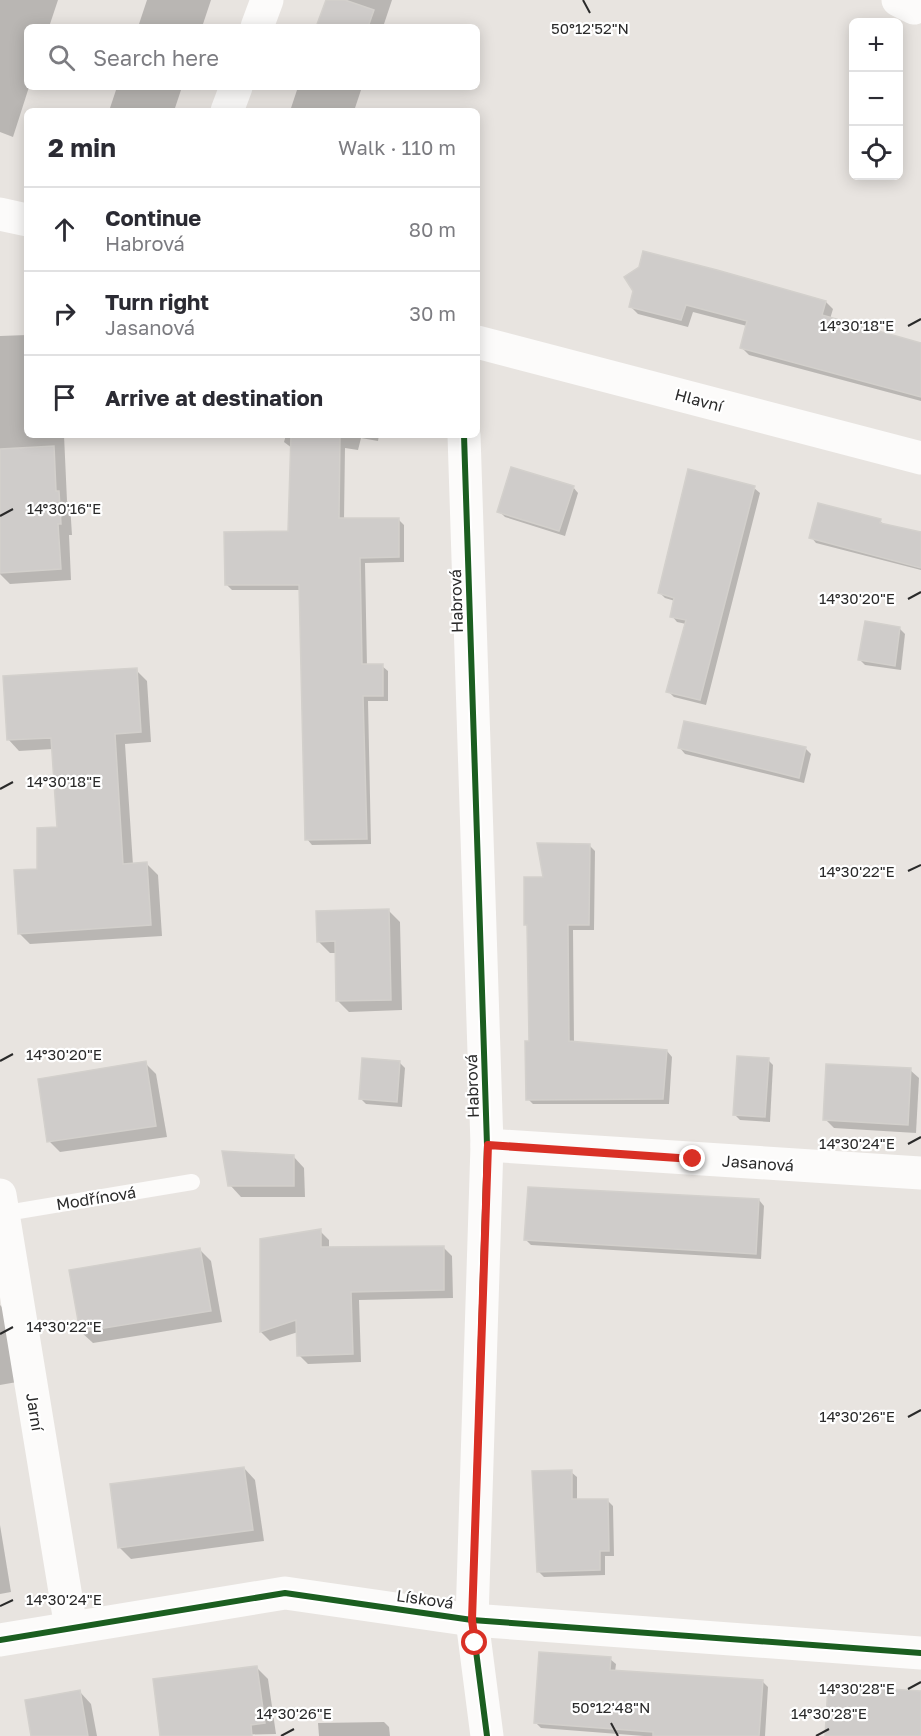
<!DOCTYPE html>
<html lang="en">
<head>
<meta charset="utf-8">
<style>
  body { margin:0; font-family:"Golos Text",sans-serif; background:#f2f2f3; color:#2b2b33 }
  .controls { position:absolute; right:18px; top:18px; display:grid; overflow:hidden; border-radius:9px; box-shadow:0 3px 15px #0003 }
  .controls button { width:54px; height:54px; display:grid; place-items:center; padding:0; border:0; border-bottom:2px solid #e1e1e2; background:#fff; color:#2b2b33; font:30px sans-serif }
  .stop { position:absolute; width:18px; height:18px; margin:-14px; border:4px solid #d93025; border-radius:50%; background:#fff }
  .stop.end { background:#d93025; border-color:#fff; box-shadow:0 2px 6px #0008 }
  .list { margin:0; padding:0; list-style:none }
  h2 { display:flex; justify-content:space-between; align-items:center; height:78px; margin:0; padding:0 24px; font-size:26px }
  h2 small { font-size:20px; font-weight:400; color:#7c7c81 }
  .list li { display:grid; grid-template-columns:39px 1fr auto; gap:18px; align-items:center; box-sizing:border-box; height:84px; padding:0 24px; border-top:2px solid #e1e1e2 }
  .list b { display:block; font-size:22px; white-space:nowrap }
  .list p { margin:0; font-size:20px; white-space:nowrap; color:#7c7c81 }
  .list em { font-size:20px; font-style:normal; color:#7c7c81 }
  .icon { flex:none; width:33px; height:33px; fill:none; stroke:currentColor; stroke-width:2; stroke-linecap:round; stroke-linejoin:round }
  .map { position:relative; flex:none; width:921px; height:1736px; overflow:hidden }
  .search { position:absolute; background:#fff; box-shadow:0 3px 15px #0003; left:24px; top:24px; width:456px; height:66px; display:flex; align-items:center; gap:15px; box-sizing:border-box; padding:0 21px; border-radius:9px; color:#7c7c81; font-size:22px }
  .panel { position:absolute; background:#fff; box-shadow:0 3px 15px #0003; left:24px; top:108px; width:456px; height:330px; border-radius:9px }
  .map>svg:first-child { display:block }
  .shadow { fill:#0003 }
  .building { fill:#cfccca; stroke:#d3d0cc; stroke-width:1.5 }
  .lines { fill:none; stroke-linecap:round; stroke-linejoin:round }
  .lane { stroke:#fcfbfa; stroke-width:16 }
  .street { stroke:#fcfbfa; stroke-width:33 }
  .secondary { stroke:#fcfbfa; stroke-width:33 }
  .cycleway-casing { stroke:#fff; stroke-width:10 }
  .cycleway { stroke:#1b5e20; stroke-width:6 }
  .route { stroke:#d93025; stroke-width:8 }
  .ticks { fill:none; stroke:#2a2a2a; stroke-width:2 }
  .labels { text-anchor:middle; stroke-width:4.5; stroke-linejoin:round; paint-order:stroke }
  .street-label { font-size:16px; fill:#2a2a2a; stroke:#fff }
  .ticks-label { font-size:15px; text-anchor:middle; fill:#2a2a2a; stroke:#fff; stroke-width:4.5; stroke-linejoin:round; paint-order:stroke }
</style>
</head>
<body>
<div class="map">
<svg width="921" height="1736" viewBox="0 0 921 1736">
  <rect width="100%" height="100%" fill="#e8e4e0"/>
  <!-- shadow -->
  <g class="shadow">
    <polygon points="0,0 58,0 49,27 27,27 27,87 29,87 13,137 0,132"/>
    <polygon points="147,0 211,0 202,27 138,27"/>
    <polygon points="327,0 392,0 383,27 318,27"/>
    <polygon points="117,87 182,87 174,111 109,111"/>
    <polygon points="298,87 362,87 354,111 290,111"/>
    <polygon points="634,291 826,302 833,309 830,319 921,344 921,401 749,355 741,347 747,326 693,312 688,327 638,314 631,307"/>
    <polygon points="27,335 27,435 64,435 67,501 70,504 72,535 69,535 71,580 10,584 0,574 0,336"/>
    <polygon points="286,435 379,435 378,441 361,438 358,450 345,448 344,520 398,519 404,525 404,562 365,563 367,666 382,666 388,671 388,701 368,701 371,844 312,845 307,839 301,590 232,590 227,585 289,532 292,448 284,442"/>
    <polygon points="573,487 578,493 565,536 505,517 499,511"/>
    <polygon points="754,488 760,493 706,705 674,697 668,691 686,624 677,622 672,616 675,601 665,598 659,592"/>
    <polygon points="880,521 885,526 921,534 921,570 816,543 811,537"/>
    <polygon points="899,628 905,634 901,670 865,665 860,660"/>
    <polygon points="136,670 147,681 151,742 125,744 133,865 147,864 158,875 162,936 30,944 19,933 38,870 58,829 53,749 19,751 8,739"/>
    <polygon points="680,748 805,748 811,754 804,783 685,754"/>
    <polygon points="589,845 595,851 594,930 573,930 574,1043 667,1051 672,1057 669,1104 533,1104 528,1099 531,1043 529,928 525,924 544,878"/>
    <polygon points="389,911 400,922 402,1010 349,1012 337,1000 336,953 330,953 318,941"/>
    <polygon points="768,1060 773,1065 770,1122 740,1120 734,1114"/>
    <polygon points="399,1062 405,1068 402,1107 366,1104 361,1099"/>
    <polygon points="145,1063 156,1074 167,1137 60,1152 49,1141"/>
    <polygon points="910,1070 919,1078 916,1133 834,1128 825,1119"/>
    <polygon points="293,1156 304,1168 305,1197 241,1197 230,1185"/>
    <polygon points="759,1200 764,1206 761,1259 531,1245 526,1240"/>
    <polygon points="320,1231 329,1240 329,1248 443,1247 452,1256 453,1298 359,1300 361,1362 308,1364 299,1355 298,1332 270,1341 261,1332 261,1240"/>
    <polygon points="200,1250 211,1261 222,1322 93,1343 81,1332"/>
    <polygon points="0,1305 5,1310 17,1382 0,1385"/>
    <polygon points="244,1468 255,1480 264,1541 131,1559 119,1547"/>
    <polygon points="571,1472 577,1477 577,1501 607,1500 613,1506 614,1556 605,1556 605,1575 544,1577 538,1571"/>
    <polygon points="0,1525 11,1592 0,1594"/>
    <polygon points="610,1659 616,1664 615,1672 763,1682 768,1687 765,1736 644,1736 541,1728 536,1723"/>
    <polygon points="257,1668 268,1679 276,1734 162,1736"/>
    <polygon points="80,1692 91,1704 97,1736 33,1736"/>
    <polygon points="384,1722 389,1727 390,1736 319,1736 318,1723"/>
  </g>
  <!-- building -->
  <g class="building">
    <polygon points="326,0 345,0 374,10 368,27 316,27"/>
    <polygon points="643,251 717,270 826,301 822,315 921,343 921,397 740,348 747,321 686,305 681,320 629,307 633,291 624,277 639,267"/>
    <polygon points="291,435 340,435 339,518 399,518 399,557 360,558 362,664 383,664 383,696 363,696 367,839 305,840 299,585 225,585 224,532 288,531"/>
    <polygon points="54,446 56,491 59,491 61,524 58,524 61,569 0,573 0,449"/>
    <polygon points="511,467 574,486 559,531 497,512"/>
    <polygon points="688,469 755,486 700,700 666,692 686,620 670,617 674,598 658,593"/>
    <polygon points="818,503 881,519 880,523 921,532 921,568 809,538"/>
    <polygon points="865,621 900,627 895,666 858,660"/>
    <polygon points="137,668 141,732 115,734 123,864 147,862 151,925 18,934 14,870 37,869 37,828 57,827 51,738 7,740 3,676"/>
    <polygon points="684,721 806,747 799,778 678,748"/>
    <polygon points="537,843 590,844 589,925 568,925 569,1041 667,1050 663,1099 526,1100 525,1041 529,1041 527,925 524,925 524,877 543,877"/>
    <polygon points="389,909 391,1000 336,1001 335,941 317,942 316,911"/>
    <polygon points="737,1056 769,1058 765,1117 733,1115"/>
    <polygon points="362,1058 400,1061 397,1102 359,1099"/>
    <polygon points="146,1061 156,1126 47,1142 38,1079"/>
    <polygon points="826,1064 911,1068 908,1125 823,1120"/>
    <polygon points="222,1151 294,1155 294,1186 228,1186"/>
    <polygon points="528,1187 759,1199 756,1254 524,1240"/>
    <polygon points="321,1229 321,1247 444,1246 444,1290 351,1292 353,1354 297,1356 296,1320 260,1332 260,1239"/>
    <polygon points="200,1248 211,1311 80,1332 69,1270"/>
    <polygon points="244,1467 253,1530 118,1548 110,1484"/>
    <polygon points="572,1470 572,1499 608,1499 609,1551 600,1551 600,1570 537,1572 532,1471"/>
    <polygon points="539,1652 611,1657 610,1670 763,1680 759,1736 653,1736 653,1732 534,1723"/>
    <polygon points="257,1666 265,1723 251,1725 252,1736 160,1736 153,1679"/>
    <polygon points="828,1685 921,1691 921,1736 825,1736"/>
    <polygon points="80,1690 88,1736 31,1736 25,1700"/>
  </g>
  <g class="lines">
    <!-- lane -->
    <polyline class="lane" points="0,1214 192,1182"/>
    <!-- street -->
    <g class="street">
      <polyline points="898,0 914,8"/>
      <polyline points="257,27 267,0"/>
      <polyline points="227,111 236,87"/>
      <polyline points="464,435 487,1145 472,1620 487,1736"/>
      <polyline points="487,1145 921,1173"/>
      <polyline points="0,1195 71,1628"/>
      <polyline points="0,1640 285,1593 472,1620 921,1653"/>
    </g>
    <!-- secondary -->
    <g class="secondary">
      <polyline points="0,214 27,220"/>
      <polyline points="477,342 921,458"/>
    </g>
    <!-- cycleway casing -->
    <g class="cycleway-casing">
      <g id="cycleway">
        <polyline points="464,435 487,1145 472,1620 487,1736"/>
        <polyline points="0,1640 285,1593 472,1620 921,1653"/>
      </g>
    </g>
    <!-- cycleway -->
    <use href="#cycleway" class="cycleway"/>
  </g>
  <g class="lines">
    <!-- route -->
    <polyline class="route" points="475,1643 472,1620 488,1145 693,1159"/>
  </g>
  <!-- ticks -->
  <path class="ticks" d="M583 0 590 13M908 326 921 319M0 516 13 509M908 599 921 592M0 789 13 782M908 871 921 865M0 1061 13 1054M908 1144 921 1137M0 1334 13 1327M908 1417 921 1410M0 1606 13 1600M908 1689 921 1682M611 1723 618 1736M281 1736 294 1729M816 1736 829 1729"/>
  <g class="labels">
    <!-- street labels -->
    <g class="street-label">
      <text transform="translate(699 400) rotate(15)" y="6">Hlavní</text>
      <text transform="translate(456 601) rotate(-92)" y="6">Habrová</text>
      <text transform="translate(472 1086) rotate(-92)" y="6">Habrová</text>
      <text transform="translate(758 1163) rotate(4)" y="6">Jasanová</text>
      <text transform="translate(96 1198) rotate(-9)" y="6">Modřínová</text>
      <text transform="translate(35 1412) rotate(81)" y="6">Jarní</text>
      <text transform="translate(425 1599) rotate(8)" y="6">Lísková</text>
    </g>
  </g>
  <g class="ticks-label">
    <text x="590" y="34">50°12'52"N</text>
    <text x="857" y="331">14°30'18"E</text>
    <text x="64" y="514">14°30'16"E</text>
    <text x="857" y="604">14°30'20"E</text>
    <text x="64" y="787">14°30'18"E</text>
    <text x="857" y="877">14°30'22"E</text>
    <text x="64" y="1060">14°30'20"E</text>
    <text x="857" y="1149">14°30'24"E</text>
    <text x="64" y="1332">14°30'22"E</text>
    <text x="857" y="1422">14°30'26"E</text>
    <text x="64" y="1605">14°30'24"E</text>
    <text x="857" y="1694">14°30'28"E</text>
    <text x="611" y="1713">50°12'48"N</text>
    <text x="294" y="1719">14°30'26"E</text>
    <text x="829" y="1719">14°30'28"E</text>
  </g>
</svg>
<div class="controls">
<button>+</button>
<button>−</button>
<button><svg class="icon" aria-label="locate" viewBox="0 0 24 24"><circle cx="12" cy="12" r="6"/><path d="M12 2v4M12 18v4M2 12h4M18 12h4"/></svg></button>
</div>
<div class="stop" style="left:475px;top:1643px"></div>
<div class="stop end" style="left:693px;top:1159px"></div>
<div class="search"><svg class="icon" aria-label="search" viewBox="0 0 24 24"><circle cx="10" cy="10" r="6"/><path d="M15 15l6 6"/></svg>Search here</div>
<section class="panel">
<h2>2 min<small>Walk · 110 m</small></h2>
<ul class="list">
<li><svg class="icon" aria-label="ahead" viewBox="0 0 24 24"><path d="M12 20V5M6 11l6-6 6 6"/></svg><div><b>Continue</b><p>Habrová</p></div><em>80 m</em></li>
<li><svg class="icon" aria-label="right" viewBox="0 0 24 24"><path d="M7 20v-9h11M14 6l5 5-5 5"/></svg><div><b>Turn right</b><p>Jasanová</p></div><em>30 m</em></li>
<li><svg class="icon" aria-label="arrive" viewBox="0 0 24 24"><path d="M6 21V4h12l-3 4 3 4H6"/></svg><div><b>Arrive at destination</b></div></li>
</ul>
</section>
</div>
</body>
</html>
